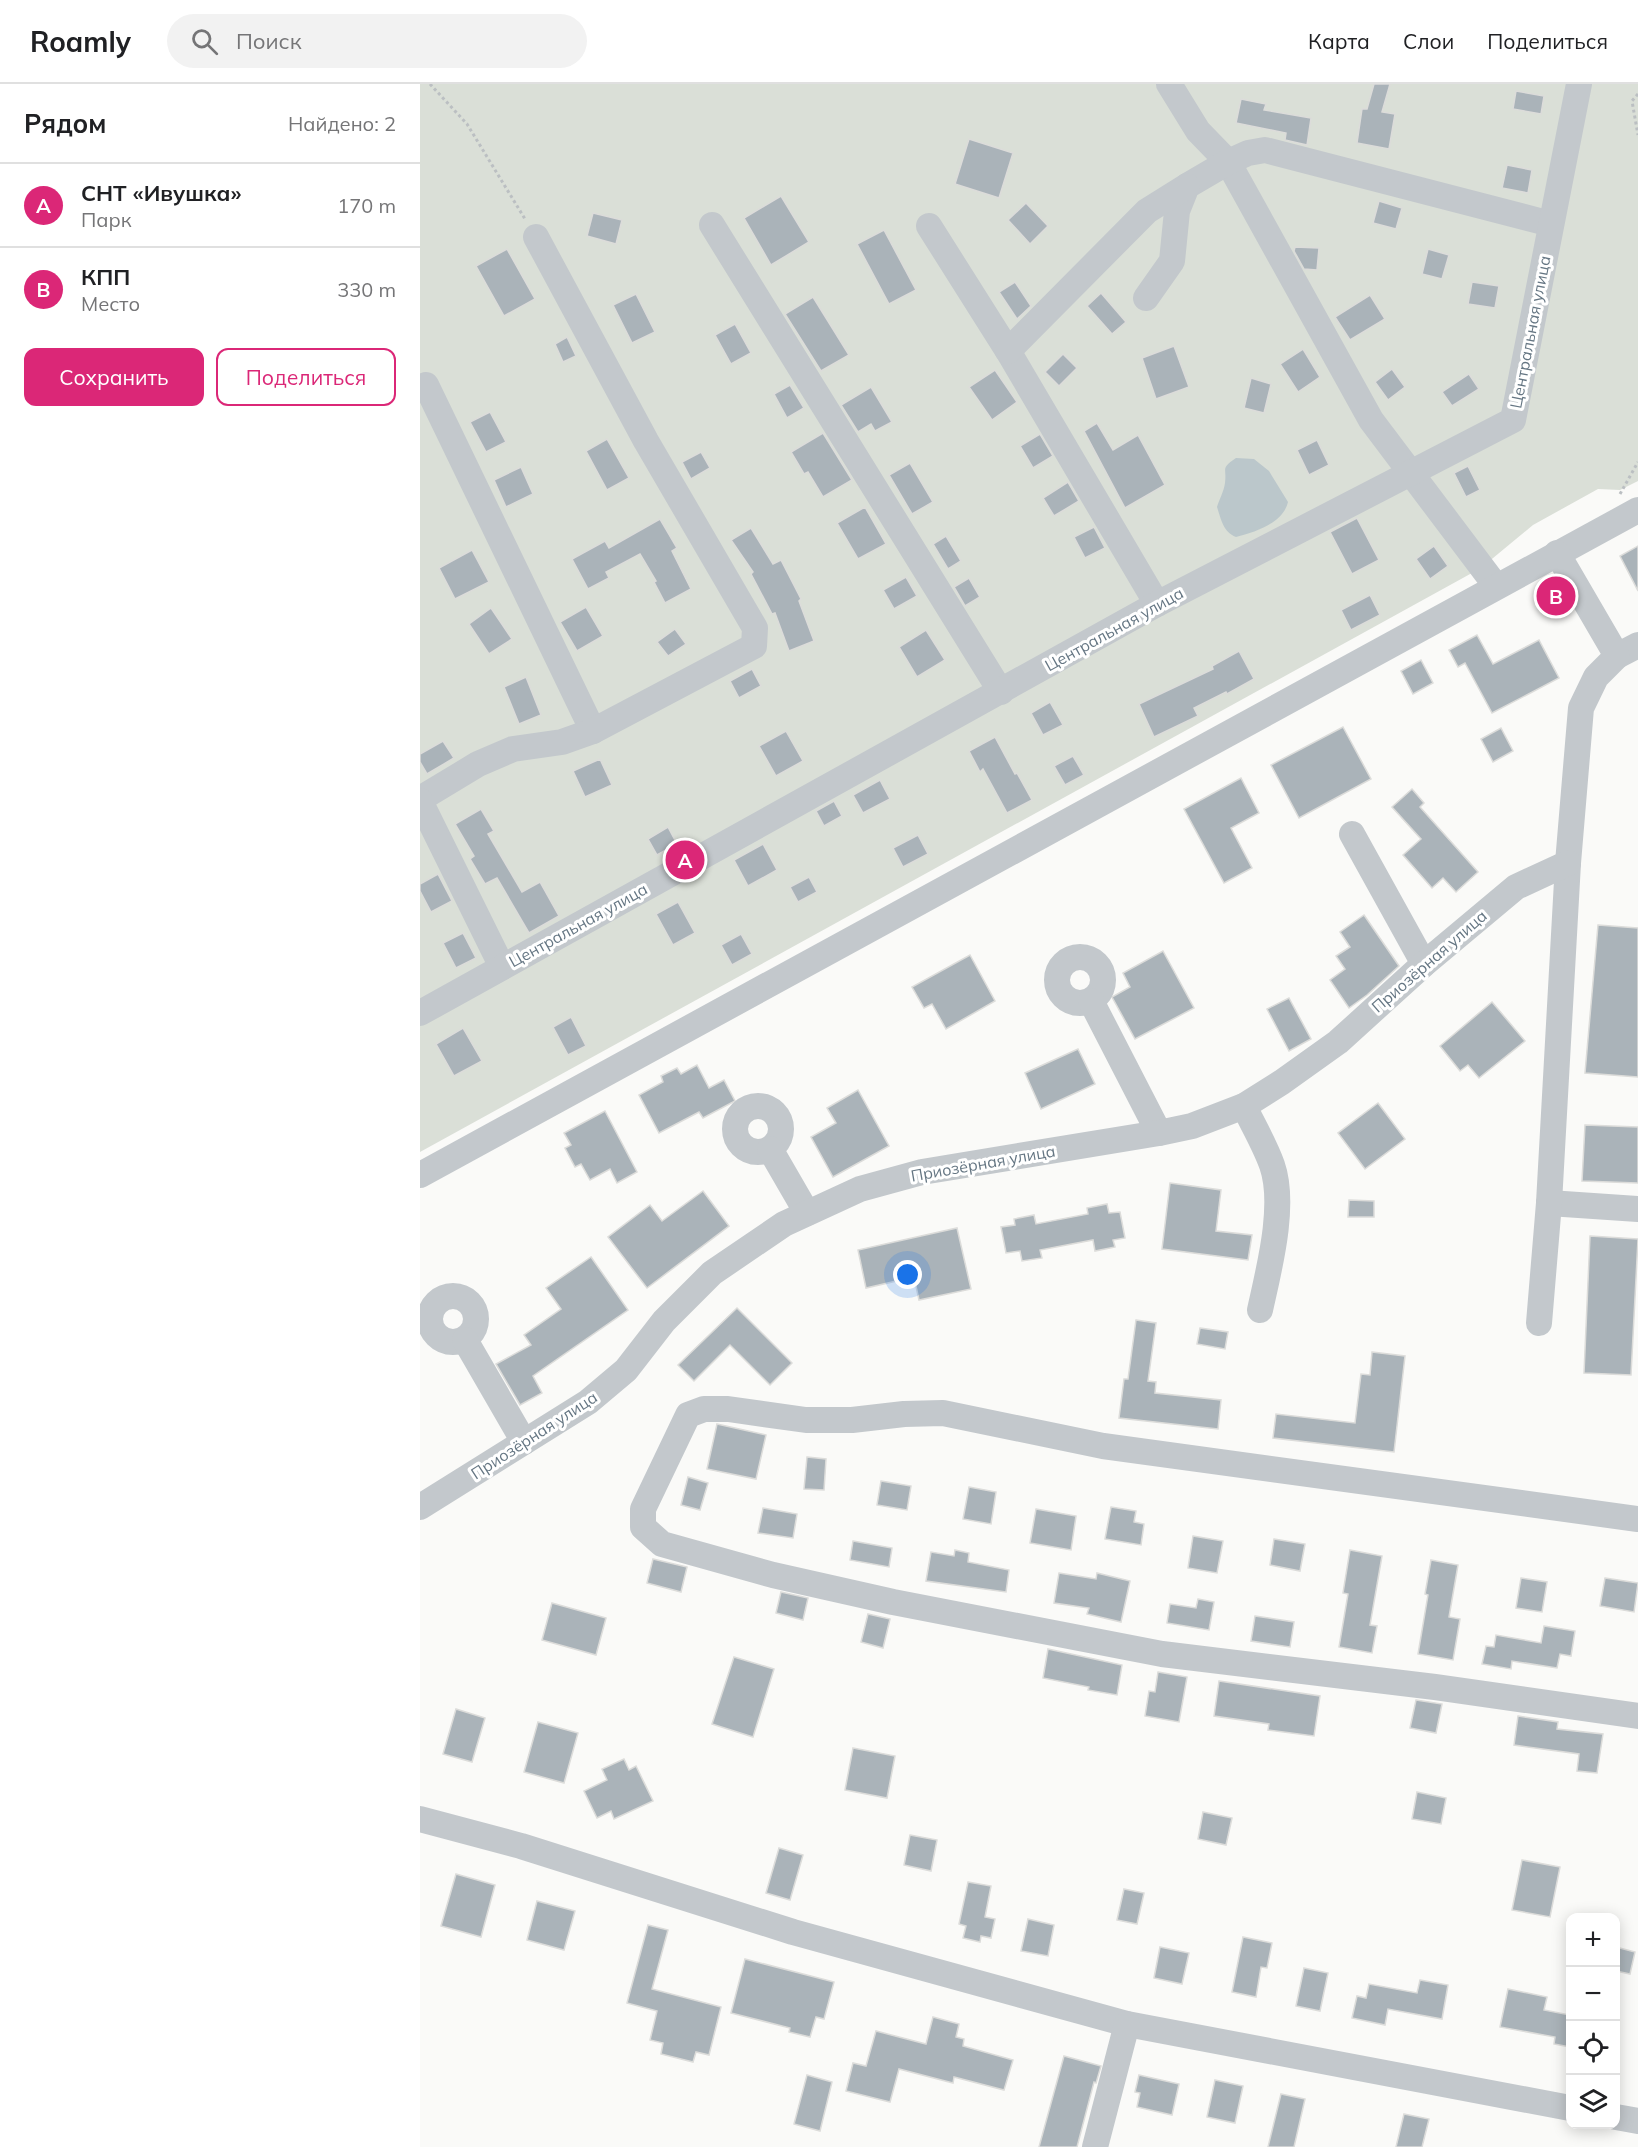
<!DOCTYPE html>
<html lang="ru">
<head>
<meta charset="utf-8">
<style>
  body { margin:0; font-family:Mulish,sans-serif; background:#f2f2f2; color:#202124 }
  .controls { position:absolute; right:18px; bottom:18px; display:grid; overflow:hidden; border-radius:12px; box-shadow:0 3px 15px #0003 }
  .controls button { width:54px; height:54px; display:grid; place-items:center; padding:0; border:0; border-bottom:2px solid #e0e0e0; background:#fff; color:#202124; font:30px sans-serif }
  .you { position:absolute; left:488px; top:1191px; width:21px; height:21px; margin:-15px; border:4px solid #fff; border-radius:50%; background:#1a73e8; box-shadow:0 0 0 9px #1a73e833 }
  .badge { display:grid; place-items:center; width:39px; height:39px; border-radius:50%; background:#db2777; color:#fff; font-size:20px; font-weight:700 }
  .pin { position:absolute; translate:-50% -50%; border:3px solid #fff; box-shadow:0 2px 6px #0006 }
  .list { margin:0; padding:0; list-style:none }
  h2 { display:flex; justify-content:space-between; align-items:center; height:78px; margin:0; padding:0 24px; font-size:26px }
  h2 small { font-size:20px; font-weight:400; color:#757577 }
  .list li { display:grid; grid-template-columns:39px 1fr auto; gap:18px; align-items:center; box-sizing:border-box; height:84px; padding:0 24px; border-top:2px solid #e0e0e0 }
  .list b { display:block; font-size:22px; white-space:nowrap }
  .list p { margin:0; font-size:20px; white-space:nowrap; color:#757577 }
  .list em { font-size:20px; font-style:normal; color:#757577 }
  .actions { display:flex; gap:12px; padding:18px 24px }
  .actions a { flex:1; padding:14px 0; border:2px solid #db2777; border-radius:12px; text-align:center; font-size:21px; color:#db2777 }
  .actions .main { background:#db2777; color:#fff }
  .icon { flex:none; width:33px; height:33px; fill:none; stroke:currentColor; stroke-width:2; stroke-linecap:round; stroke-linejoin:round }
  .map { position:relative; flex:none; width:1218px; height:2063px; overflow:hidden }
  header { display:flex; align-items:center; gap:36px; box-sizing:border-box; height:84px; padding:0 30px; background:#fff; border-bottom:2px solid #e0e0e0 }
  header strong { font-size:28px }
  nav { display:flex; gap:33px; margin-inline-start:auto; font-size:21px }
  .search { width:420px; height:54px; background:#f2f2f2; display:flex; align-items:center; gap:15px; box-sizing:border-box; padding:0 21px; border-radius:33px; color:#757577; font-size:22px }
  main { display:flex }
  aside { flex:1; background:#fff }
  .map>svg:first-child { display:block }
  .green { fill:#dadfd7 }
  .water { fill:#bbc7cb }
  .building { fill:#aab3b9; stroke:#dcdcda; stroke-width:1.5 }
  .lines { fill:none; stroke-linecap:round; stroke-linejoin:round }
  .path { stroke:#bbbfc2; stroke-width:3; stroke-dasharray:3 3; stroke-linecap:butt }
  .minor { stroke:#c3c8cc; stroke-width:26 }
  .labels { text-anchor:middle; stroke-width:6; stroke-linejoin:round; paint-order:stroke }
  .street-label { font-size:16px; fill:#657683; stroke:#fff }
</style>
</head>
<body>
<header>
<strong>Roamly</strong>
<div class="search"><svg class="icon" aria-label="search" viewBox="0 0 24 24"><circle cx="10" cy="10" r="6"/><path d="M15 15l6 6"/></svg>Поиск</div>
<nav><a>Карта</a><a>Слои</a><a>Поделиться</a></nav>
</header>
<main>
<aside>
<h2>Рядом<small>Найдено: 2</small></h2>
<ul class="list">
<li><span class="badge">A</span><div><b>СНТ «Ивушка»</b><p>Парк</p></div><em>170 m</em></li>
<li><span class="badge">B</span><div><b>КПП</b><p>Место</p></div><em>330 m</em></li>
</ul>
<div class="actions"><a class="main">Сохранить</a><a>Поделиться</a></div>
</aside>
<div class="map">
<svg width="1218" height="2063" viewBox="0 0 1218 2063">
  <rect width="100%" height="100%" fill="#fafaf8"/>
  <!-- green -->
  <polygon class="green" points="0,0 1218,0 1218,397 1200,406 1178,405 1113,441 1061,484 0,1068"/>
  <!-- water -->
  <path class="water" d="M816 374 834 375 849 387 868 418C863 439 836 448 816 453 803 448 801 435 797 423 799 416 804 407 805 399 807 383 800 385 816 374Z"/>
  <!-- building -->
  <g class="building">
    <polygon points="954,0 970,0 962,28 975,30 969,65 937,59 942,25 947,25"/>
    <polygon points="1096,7 1124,12 1121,30 1093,25"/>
    <polygon points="821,15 846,20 844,26 891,34 887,61 865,56 866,49 816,39"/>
    <polygon points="549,55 593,69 579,114 535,100"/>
    <polygon points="1087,81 1112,86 1108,109 1082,104"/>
    <polygon points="361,112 389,158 351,181 324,134"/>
    <polygon points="959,117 982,124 976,145 953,139"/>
    <polygon points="606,119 628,142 610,160 588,136"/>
    <polygon points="173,129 202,136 196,160 167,152"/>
    <polygon points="464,146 496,206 469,220 437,160"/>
    <polygon points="875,163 899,164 897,186 884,185 874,167"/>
    <polygon points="87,165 115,215 84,232 56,182"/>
    <polygon points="1008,165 1029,171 1022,195 1002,190"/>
    <polygon points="595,198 611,222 597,235 579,208"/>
    <polygon points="1052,198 1079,202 1075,224 1048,220"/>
    <polygon points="681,209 706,238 692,250 667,222"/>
    <polygon points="216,210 235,248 212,259 193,221"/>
    <polygon points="950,211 965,235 930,256 915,233"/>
    <polygon points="393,213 429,271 401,287 365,230"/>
    <polygon points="315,240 331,269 311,280 295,251"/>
    <polygon points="147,253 156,272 143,278 135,260"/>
    <polygon points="754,262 769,303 736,315 722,274"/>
    <polygon points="883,265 900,293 878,308 860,280"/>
    <polygon points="643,270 657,284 639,302 625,288"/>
    <polygon points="972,285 985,303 968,316 955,298"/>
    <polygon points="575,286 597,318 572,336 549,303"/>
    <polygon points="1049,290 1059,305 1032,322 1022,308"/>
    <polygon points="831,294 851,300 844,329 824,324"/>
    <polygon points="370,301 384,324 367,334 354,310"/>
    <polygon points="451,303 472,338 455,347 451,340 438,348 421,321"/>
    <polygon points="70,328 86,358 66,368 50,338"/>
    <polygon points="677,339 693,366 718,351 745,401 705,424 664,347"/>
    <polygon points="403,349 432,396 403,413 388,388 384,390 371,368"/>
    <polygon points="620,350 633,372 613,384 600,362"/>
    <polygon points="187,355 209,394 187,406 166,367"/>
    <polygon points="897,356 909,381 889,391 877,366"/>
    <polygon points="281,368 290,384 271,395 262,378"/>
    <polygon points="490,379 513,418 492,430 469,391"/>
    <polygon points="1048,382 1060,406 1046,413 1034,389"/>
    <polygon points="101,383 113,410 86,423 74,396"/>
    <polygon points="648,398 659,417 634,432 623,414"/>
    <polygon points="445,423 466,460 438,475 417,439"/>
    <polygon points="937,434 959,476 932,490 910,448"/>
    <polygon points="240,435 257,464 252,467 271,505 245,519 234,498 236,497 220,470 186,488 189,494 168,505 152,475 185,457 189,464"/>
    <polygon points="674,443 685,464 665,474 654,453"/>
    <polygon points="331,444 353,480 361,476 381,515 379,517 394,557 369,567 355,529 352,530 331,490 333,488 311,456"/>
    <polygon points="526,452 541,477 528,485 513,460"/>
    <polygon points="1014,462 1028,482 1010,495 996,475"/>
    <polygon points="1218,462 1218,507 1200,472"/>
    <polygon points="52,466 69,498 35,515 19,484"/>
    <polygon points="486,493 497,512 474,525 463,506"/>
    <polygon points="549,494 560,513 545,522 534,503"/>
    <polygon points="1138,500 1147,516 1133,524 1124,508"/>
    <polygon points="950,511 960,531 931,546 921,526"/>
    <polygon points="166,523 183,552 157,567 140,538"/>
    <polygon points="71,524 92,555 69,570 49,540"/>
    <polygon points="255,545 266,560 248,572 237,558"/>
    <polygon points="506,546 525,576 497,593 479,563"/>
    <polygon points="1057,551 1073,580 1119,556 1139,594 1072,629 1045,579 1038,583 1029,566"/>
    <polygon points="819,567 834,595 807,610 806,608 774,624 778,632 734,653 719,620 793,585 792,582"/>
    <polygon points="1001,576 1013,599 993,610 981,587"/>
    <polygon points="332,585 341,602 319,614 310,597"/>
    <polygon points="106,593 121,631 99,640 84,603"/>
    <polygon points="630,618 643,641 623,651 611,629"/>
    <polygon points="923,643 951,695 879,734 851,681"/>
    <polygon points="1081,644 1093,667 1073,678 1061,655"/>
    <polygon points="366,647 383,677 356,692 339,662"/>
    <polygon points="575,653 595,690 597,689 612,716 587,729 563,685 560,688 549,667"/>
    <polygon points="23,657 34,674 7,690 0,678 0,670"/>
    <polygon points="653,672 664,691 645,701 634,682"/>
    <polygon points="180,675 192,701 165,713 153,687"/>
    <polygon points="821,694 839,729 811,744 832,784 804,799 764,725"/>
    <polygon points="460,696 470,715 443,729 433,711"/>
    <polygon points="992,705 1004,719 1000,723 1058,788 1036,808 1023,794 1012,804 983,771 1001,755 972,723"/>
    <polygon points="414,717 422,732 404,742 396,727"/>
    <polygon points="61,725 74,747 68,750 102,808 120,798 139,832 109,849 77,794 65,800 50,775 54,772 35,740"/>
    <polygon points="248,743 257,760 237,771 228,755"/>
    <polygon points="498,751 508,770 483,783 473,764"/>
    <polygon points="343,760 357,786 328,802 314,776"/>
    <polygon points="18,790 32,817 11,828 0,807 0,800"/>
    <polygon points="389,793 397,808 378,818 370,803"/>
    <polygon points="258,818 275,849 253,861 236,830"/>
    <polygon points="944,831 979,882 947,911 929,924 910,896 925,885 916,872 930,863 920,848"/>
    <polygon points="1178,841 1218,844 1218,993 1165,989"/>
    <polygon points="43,849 56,874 36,884 23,859"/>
    <polygon points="321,850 332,870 312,881 301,861"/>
    <polygon points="743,867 774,924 715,955 692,913 710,903 703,889"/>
    <polygon points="550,871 575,917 526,945 512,920 504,924 492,903"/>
    <polygon points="869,914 891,955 869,967 847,925"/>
    <polygon points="1072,918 1105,957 1059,994 1048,981 1040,987 1020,962"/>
    <polygon points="151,933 166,962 148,971 133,943"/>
    <polygon points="43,944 62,977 34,992 16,960"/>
    <polygon points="658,965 675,1000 621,1025 605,989"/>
    <polygon points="277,981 289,1004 304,996 315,1017 283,1034 279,1028 239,1049 219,1011 243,998 241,992 257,984 261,990"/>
    <polygon points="438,1006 469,1062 413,1093 391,1053 416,1039 407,1024"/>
    <polygon points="958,1019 985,1055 945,1085 918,1049"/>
    <polygon points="185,1027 217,1088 197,1099 190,1085 170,1096 161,1080 155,1083 145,1064 151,1061 144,1049"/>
    <polygon points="1165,1041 1218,1043 1218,1099 1162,1097"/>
    <polygon points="750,1099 801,1106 796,1147 832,1151 828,1176 742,1165"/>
    <polygon points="283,1107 309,1142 227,1204 188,1153 230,1121 242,1137"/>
    <polygon points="929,1116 954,1117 954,1133 928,1133"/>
    <polygon points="687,1120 689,1129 700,1128 705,1154 693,1156 695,1163 675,1167 673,1156 620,1166 622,1174 602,1177 600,1167 586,1169 581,1143 595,1141 594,1135 614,1131 616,1140 668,1130 667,1124"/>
    <polygon points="537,1144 551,1205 499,1216 494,1193 446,1204 438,1166"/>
    <polygon points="1170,1152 1218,1155 1211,1291 1164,1289"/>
    <polygon points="171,1173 208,1226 113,1292 122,1309 100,1321 76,1280 111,1261 104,1251 141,1225 126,1204"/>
    <polygon points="317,1224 372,1279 350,1301 310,1261 274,1297 258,1281"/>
    <polygon points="716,1236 736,1239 728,1297 736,1298 735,1309 801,1316 798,1345 699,1334 704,1295 708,1295"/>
    <polygon points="780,1244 808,1248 805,1265 777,1260"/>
    <polygon points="952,1268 985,1272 974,1368 853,1354 856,1330 935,1339 941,1290 950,1291"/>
    <polygon points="297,1340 346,1351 336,1395 287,1385"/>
    <polygon points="387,1373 406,1375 404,1406 384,1405"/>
    <polygon points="268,1393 288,1399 280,1426 261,1421"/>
    <polygon points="461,1397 491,1402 487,1426 457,1421"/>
    <polygon points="549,1403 576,1408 571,1440 543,1435"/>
    <polygon points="691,1423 716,1427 714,1438 724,1440 721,1461 685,1455"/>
    <polygon points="343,1424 377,1430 373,1454 338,1449"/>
    <polygon points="616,1425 656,1432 651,1466 610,1459"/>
    <polygon points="773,1452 803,1457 797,1489 768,1484"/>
    <polygon points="854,1455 885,1460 880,1487 850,1481"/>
    <polygon points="433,1457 472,1464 469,1483 430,1476"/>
    <polygon points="535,1466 549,1469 548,1478 589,1486 586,1508 506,1497 511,1468 534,1472"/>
    <polygon points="930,1466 962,1472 950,1541 957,1542 952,1569 919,1563 928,1510 923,1509"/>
    <polygon points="233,1475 267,1483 261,1508 227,1499"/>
    <polygon points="1011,1476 1038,1481 1029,1533 1040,1535 1033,1576 998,1570 1008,1511 1005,1510"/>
    <polygon points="639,1489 676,1495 677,1489 710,1497 701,1538 667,1530 669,1524 634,1519"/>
    <polygon points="1101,1494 1127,1498 1122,1528 1096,1524"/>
    <polygon points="1185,1494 1218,1499 1214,1528 1180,1522"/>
    <polygon points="361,1508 388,1514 383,1536 356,1529"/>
    <polygon points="778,1515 794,1518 789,1546 747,1539 750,1520 776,1524"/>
    <polygon points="132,1519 186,1534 176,1571 122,1556"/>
    <polygon points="448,1530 470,1535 463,1564 441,1558"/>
    <polygon points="835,1532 874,1538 870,1563 831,1557"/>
    <polygon points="1124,1542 1155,1547 1151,1572 1140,1570 1137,1584 1092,1577 1091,1585 1062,1580 1066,1562 1074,1563 1076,1551 1121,1559"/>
    <polygon points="628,1565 702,1581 697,1611 668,1606 669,1603 623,1594"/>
    <polygon points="314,1573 354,1585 333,1653 292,1640"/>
    <polygon points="738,1588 767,1593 759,1638 725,1632 729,1607 735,1608"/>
    <polygon points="799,1597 900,1612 894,1652 848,1646 849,1640 794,1632"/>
    <polygon points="996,1616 1022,1620 1016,1649 990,1644"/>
    <polygon points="36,1625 65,1634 52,1678 23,1670"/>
    <polygon points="1098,1632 1138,1638 1137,1645 1183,1650 1177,1689 1157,1687 1159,1670 1094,1661"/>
    <polygon points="118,1638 158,1649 144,1699 104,1688"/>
    <polygon points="433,1664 475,1672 467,1714 425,1706"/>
    <polygon points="204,1675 209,1686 216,1682 233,1717 194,1735 191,1727 177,1734 164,1707 187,1696 182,1685"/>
    <polygon points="997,1708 1026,1714 1021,1740 992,1735"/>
    <polygon points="783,1728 812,1734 806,1761 778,1755"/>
    <polygon points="490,1751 517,1756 511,1787 484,1781"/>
    <polygon points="359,1764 383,1771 370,1816 346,1809"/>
    <polygon points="1102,1776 1140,1783 1130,1833 1092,1826"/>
    <polygon points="36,1790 75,1801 61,1853 21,1842"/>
    <polygon points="548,1798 571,1802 565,1833 575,1835 571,1854 561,1852 560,1858 543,1854 546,1842 539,1840"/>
    <polygon points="704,1805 724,1809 717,1840 697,1836"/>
    <polygon points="117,1817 155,1827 144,1866 107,1856"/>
    <polygon points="608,1835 634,1841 628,1872 601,1867"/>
    <polygon points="228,1841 248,1846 232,1905 301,1923 289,1971 276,1968 273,1978 241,1970 243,1959 230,1956 237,1927 207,1919"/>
    <polygon points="823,1853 852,1859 847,1884 841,1883 836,1913 812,1908"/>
    <polygon points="740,1863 769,1869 762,1900 734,1894"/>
    <polygon points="1196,1863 1215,1868 1210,1890 1196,1887"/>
    <polygon points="325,1875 414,1898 404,1935 396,1933 390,1953 369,1948 370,1944 311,1929"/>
    <polygon points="884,1884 908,1889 900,1927 876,1922"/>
    <polygon points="1000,1896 1028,1901 1022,1935 968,1925 965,1941 932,1934 937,1912 946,1914 949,1900 997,1909"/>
    <polygon points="1088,1905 1127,1913 1124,1926 1150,1931 1150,1963 1134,1960 1135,1953 1080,1943"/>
    <polygon points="513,1933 539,1940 536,1953 544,1955 543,1962 593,1976 584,2006 534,1993 533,1999 479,1985 470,2018 426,2007 433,1979 446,1982 456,1947 506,1960"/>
    <polygon points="644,1972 681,1982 676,1999 674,1998 657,2063 619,2063"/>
    <polygon points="387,1991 412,1998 400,2047 374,2040"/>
    <polygon points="719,1991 759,2000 752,2031 717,2023 720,2009 715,2008"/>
    <polygon points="795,1996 823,2002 815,2039 787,2033"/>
    <polygon points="861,2010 885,2015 874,2063 848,2063"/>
    <polygon points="984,2030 1009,2035 1002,2063 976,2063"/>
  </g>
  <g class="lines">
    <!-- path -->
    <g class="path">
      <polyline points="10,0 47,40 105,135"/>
      <polyline points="1218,10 1212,17 1218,51"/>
      <polyline points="1200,410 1218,378"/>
    </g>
    <!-- minor -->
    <g class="minor">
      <polyline points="749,0 778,47 808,78 951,336 1076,502"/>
      <polyline points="292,141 581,608"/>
      <polyline points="509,142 588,267 737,520"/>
      <polyline points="726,214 752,177 757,127 767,102 808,78 828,69 845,66 1131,140"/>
      <polyline points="588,267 727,127 767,102"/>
      <polyline points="6,301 173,647"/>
      <polyline points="1197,572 1218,561"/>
      <polyline points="0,715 58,680 93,665 142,658 173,647 334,562 335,544 226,357 116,153"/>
      <polyline points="0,717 82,883"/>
      <polyline points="932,750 1004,880"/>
      <circle cx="660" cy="896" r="23"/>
      <polyline points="671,917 739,1049"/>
      <polyline points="0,929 737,520 1093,336 1159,0"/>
      <circle cx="338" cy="1045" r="23"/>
      <path d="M824 1022C833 1041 845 1061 852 1081 866 1121 849 1185 840 1226"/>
      <polyline points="350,1065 387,1129"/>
      <polyline points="0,1091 1218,426"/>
      <polyline points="1129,1119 1218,1125"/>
      <circle cx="33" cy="1235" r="23"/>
      <polyline points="1119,1239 1129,1119 1148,779 1161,624 1176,593 1197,572 1137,469"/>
      <polyline points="45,1256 104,1358"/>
      <polyline points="0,1423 168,1318 206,1286 244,1237 292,1189 364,1140 440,1105 502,1088 739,1049 772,1042 824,1022 862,998 918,958 1004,880 1096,803 1148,779"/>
      <polyline points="1218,1435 683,1362 523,1329 484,1330 432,1336 386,1336 308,1325 284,1325 268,1331 223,1425 223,1443 242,1460 353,1491 473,1518 742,1570 1015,1603 1218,1632"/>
      <polyline points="0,1735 101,1762 373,1848 707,1940 1150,2024"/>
      <polyline points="1196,2033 1218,2037"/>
      <polyline points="675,2063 707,1940"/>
    </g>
  </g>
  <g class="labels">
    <!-- street labels -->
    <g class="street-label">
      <text transform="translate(1110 248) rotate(-79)" y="6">Центральная улица</text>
      <text transform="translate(694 545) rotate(-29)" y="6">Центральная улица</text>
      <text transform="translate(158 841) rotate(-29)" y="6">Центральная улица</text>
      <text transform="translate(1009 877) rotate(-41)" y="6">Приозёрная улица</text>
      <text transform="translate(563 1079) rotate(-10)" y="6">Приозёрная улица</text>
      <text transform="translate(114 1351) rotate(-33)" y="6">Приозёрная улица</text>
    </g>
  </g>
</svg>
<div class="controls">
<button>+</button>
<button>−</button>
<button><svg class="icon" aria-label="locate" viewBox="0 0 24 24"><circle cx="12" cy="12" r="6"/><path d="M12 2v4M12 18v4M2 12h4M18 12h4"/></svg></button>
<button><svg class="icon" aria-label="layers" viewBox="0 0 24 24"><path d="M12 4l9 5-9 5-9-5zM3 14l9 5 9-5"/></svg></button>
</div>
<div class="you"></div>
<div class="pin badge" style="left:265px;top:776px">A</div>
<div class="pin badge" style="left:1136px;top:512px">B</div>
</div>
</main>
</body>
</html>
